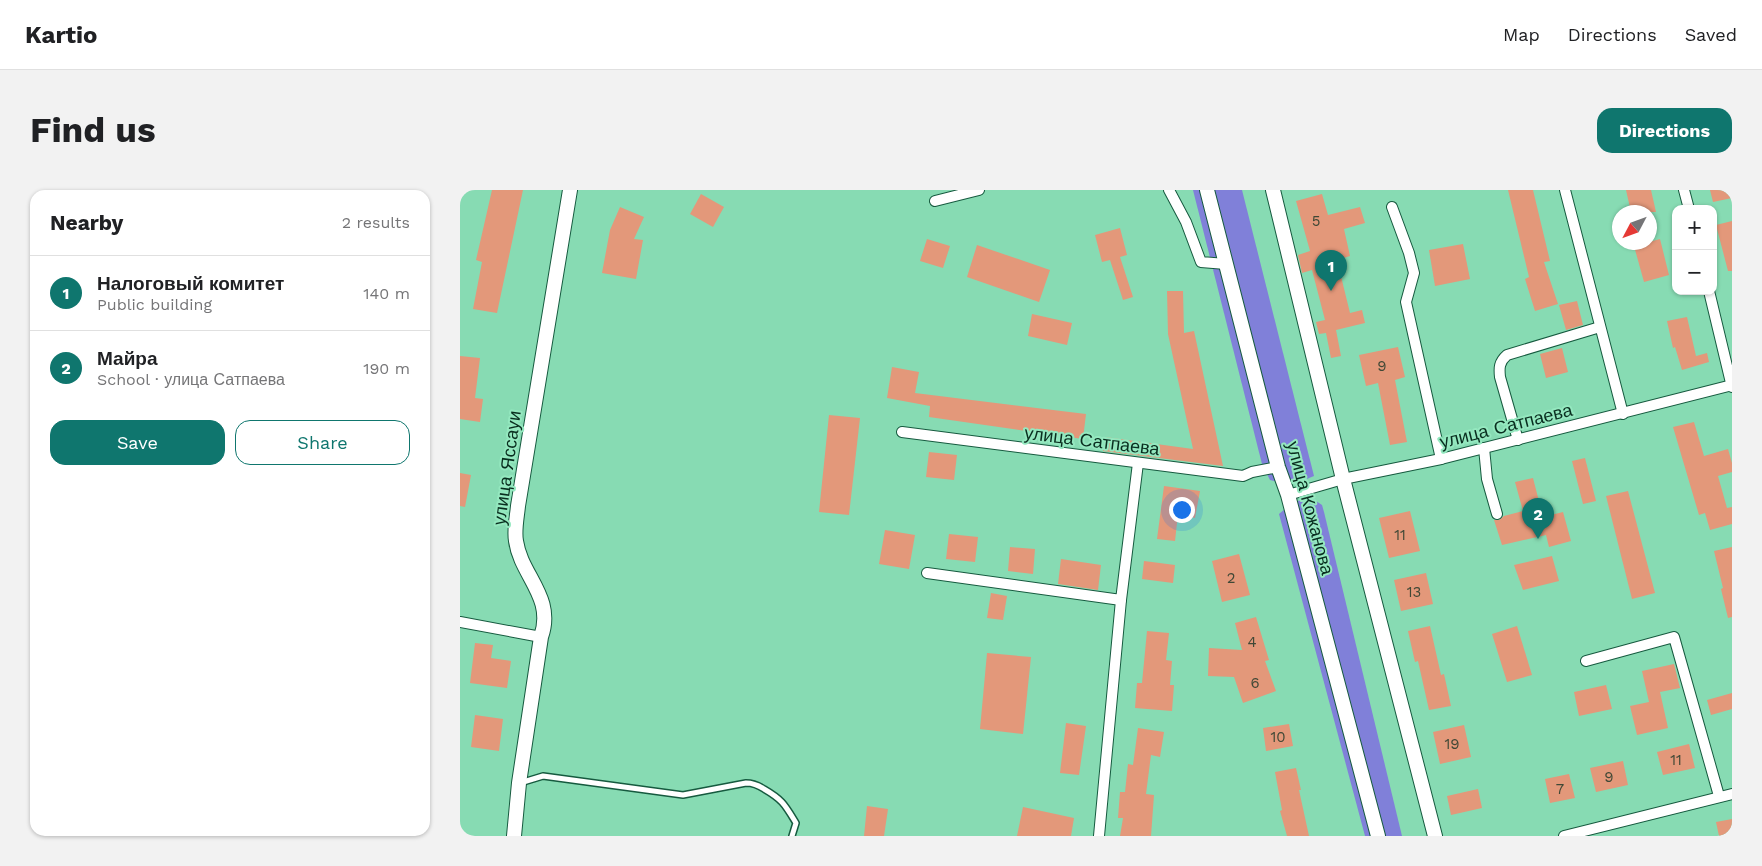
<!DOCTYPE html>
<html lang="en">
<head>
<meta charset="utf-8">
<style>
  body { margin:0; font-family:"Work Sans",sans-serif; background:#f2f2f2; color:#202124 }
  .controls { position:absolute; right:15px; top:15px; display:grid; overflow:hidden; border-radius:10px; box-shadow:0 1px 4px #0004 }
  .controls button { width:45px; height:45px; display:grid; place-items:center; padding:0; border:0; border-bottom:1px solid #e0e0e0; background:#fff; color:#202124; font:25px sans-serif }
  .compass { position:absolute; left:1152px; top:15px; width:45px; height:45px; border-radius:50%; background:#fff; box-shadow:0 1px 4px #0004; rotate:229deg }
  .you { position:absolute; left:721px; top:319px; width:18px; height:18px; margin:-12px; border:4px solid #fff; border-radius:50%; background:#1a73e8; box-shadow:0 0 0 8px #1a73e833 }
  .badge { display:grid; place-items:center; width:32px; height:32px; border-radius:50%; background:#0f766e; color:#fff; font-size:16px; font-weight:700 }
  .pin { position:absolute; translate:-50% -41px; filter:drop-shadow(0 1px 2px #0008) }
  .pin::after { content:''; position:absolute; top:26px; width:18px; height:15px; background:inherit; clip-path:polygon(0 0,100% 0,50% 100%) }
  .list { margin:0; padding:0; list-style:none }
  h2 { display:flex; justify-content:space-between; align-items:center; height:65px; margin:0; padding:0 20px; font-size:21px }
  h2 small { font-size:16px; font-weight:400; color:#757577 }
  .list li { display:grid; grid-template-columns:32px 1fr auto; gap:15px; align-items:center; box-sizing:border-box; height:75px; padding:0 20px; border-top:1px solid #e0e0e0 }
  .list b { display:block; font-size:19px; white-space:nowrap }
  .list p { margin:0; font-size:16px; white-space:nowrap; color:#757577 }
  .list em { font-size:16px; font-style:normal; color:#757577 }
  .actions { display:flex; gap:10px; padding:15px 20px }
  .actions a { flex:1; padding:11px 0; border:1px solid #0f766e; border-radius:15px; text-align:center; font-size:18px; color:#0f766e }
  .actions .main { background:#0f766e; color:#fff }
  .map { position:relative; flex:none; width:1272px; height:646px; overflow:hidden; border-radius:15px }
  header { display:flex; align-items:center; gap:30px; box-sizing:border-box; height:70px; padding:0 25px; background:#fff; border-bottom:1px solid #e0e0e0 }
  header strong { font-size:24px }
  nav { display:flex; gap:28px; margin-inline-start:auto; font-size:18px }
  .intro { display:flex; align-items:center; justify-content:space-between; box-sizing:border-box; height:120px; padding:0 30px }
  h1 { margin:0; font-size:35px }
  .button { padding:12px 22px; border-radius:15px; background:#0f766e; color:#fff; font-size:18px; font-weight:700 }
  main { display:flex; gap:30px; padding:0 30px }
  aside { flex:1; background:#fff; border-radius:15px; box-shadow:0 1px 4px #0004 }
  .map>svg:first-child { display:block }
  .forest { fill:#8080d9 }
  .building { fill:#e3987a }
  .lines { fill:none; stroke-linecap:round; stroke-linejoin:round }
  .service-casing { stroke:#165a3f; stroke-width:8 }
  .minor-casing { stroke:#165a3f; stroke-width:12 }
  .tertiary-casing { stroke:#165a3f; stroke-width:16 }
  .service { stroke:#fff; stroke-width:5 }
  .minor { stroke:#fff; stroke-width:10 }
  .tertiary { stroke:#fff; stroke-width:14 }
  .labels { text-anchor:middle; stroke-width:4; stroke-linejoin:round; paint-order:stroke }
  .number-label { font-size:15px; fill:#404836 }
  .street-label { font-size:18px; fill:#092e1f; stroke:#94e8bf }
</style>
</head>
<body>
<header>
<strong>Kartio</strong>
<nav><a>Map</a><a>Directions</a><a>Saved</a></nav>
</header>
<div class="intro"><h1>Find us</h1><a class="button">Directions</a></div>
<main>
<aside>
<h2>Nearby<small>2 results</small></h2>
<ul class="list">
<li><span class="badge">1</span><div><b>Налоговый комитет</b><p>Public building</p></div><em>140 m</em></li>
<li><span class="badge">2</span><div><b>Майра</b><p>School · улица Сатпаева</p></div><em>190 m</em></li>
</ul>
<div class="actions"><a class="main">Save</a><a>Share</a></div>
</aside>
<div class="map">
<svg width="1272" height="646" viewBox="0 0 1272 646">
  <rect width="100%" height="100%" fill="#87dbb3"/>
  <!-- forest -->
  <g class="forest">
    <path d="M733 0H782L854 286C838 293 828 295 810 290L802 274Z"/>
    <polygon points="850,307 862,315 864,322 942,646 905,646 819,324 832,313"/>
  </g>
  <!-- building -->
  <g class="building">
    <polygon points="32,0 63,0 37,123 13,119 22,72 16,70"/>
    <polygon points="1048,0 1073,0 1090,71 1084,72 1098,114 1075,121 1065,89 1069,87"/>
    <polygon points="1166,0 1191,0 1196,22 1171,22"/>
    <polygon points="1250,0 1272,0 1272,8 1253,12"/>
    <polygon points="241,4 264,17 253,37 230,24"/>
    <polygon points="862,4 868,25 900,17 905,33 884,39 890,66 877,70 890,123 902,120 905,133 876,140 881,166 871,168 866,143 859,144 856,132 865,130 852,80 842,83 838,65 850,61 836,11"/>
    <polygon points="160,17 184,27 174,49 183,50 176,89 142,83 150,40"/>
    <polygon points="1272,31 1272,81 1268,81 1256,35"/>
    <polygon points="660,38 667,65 660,67 673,107 663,110 650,70 642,72 635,45"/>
    <polygon points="467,49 490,56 483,78 460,71"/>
    <polygon points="1200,49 1209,85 1184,92 1174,56"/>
    <polygon points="1003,54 1010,89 975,96 969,60"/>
    <polygon points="517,55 590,80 579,112 507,87"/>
    <polygon points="707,101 723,101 724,143 734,141 763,276 643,261 645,247 733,259 708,144"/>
    <polygon points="1117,111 1123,135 1106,140 1099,115"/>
    <polygon points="572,124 612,133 607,155 568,146"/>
    <polygon points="1227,127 1236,166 1247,163 1249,172 1222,180 1215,157 1213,158 1207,131"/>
    <polygon points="938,157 945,187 935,190 947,252 930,255 918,193 906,196 899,165"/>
    <polygon points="1102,158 1108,182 1086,188 1080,164"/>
    <polygon points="0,166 20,168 15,208 23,209 20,232 0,229"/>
    <polygon points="432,177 459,182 455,203 626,224 623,249 469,227 470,216 427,208"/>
    <polygon points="369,225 400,228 389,325 359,322"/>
    <polygon points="1234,232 1244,266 1268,259 1272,273 1272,282 1258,286 1267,318 1272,317 1272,334 1250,340 1245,323 1239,325 1213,237"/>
    <polygon points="469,262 497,265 494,290 466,287"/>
    <polygon points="1125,268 1136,311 1123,314 1112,271"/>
    <polygon points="0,283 11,285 5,317 0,316"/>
    <polygon points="1073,288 1083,327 1103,322 1111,351 1089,357 1086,345 1042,355 1034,330 1039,330 1044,326 1063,321 1055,292"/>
    <polygon points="704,296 740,301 735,328 718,324 715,351 697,349"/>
    <polygon points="1168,301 1195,403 1172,409 1146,306"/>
    <polygon points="950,321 960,361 929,368 919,328"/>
    <polygon points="425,340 455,345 449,379 419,374"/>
    <polygon points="489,344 518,347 515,372 486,369"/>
    <polygon points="550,357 575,359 573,384 548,381"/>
    <polygon points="1272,357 1272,427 1268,428 1261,399 1263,398 1254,361"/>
    <polygon points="779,364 790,405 762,412 752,371"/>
    <polygon points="1092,366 1099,391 1063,400 1054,375"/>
    <polygon points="601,369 641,375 638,400 598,394"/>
    <polygon points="684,371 715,375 713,393 682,389"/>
    <polygon points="966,383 973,414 941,421 934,390"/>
    <polygon points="531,403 547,406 543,430 527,428"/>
    <polygon points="796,427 809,470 805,471 816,501 783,513 774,487 748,486 749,458 782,460 775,433"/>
    <polygon points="970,436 981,485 984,484 991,516 969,520 958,471 955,472 948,441"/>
    <polygon points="1057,436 1072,485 1047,492 1032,444"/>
    <polygon points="687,441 709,443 706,470 712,471 710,495 714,495 712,521 675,518 677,493 682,493"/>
    <polygon points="15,453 33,455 31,468 51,471 47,498 10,493"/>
    <polygon points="527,463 571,467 563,544 520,539"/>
    <polygon points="1214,474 1220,498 1200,502 1208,538 1177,545 1170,516 1189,512 1182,481"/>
    <polygon points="1146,495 1152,519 1119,526 1114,502"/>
    <polygon points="1272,503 1272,519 1251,525 1247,510"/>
    <polygon points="15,525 43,529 39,561 11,557"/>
    <polygon points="606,533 626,536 619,585 600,583"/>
    <polygon points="829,534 833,556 806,561 803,538"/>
    <polygon points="1004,535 1011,567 980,574 973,542"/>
    <polygon points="678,538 704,542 700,567 691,565 686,604 694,605 691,646 660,646 663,628 658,628 660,602 665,602 668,574 673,575"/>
    <polygon points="1229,554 1235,578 1203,585 1197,562"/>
    <polygon points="1163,571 1168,595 1136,602 1130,578"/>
    <polygon points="836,578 841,600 839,600 849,646 827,646 820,621 822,620 815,582"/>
    <polygon points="1109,584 1115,608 1090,613 1085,589"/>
    <polygon points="1018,599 1022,618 991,625 987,606"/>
    <polygon points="407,616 428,619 424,646 404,646"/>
    <polygon points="563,617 614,628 611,646 557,646"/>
    <polygon points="1272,629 1272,646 1259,646 1256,632"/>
  </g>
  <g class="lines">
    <!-- service casing -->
    <g class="service-casing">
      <path id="service" d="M60 593 83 586 223 605 286 593C293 593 298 595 304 599 323 610 325 615 336 633L332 646"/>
    </g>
    <!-- minor casing -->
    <g class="minor-casing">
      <g id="minor">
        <polyline points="709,0 726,32 741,72 766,74"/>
        <polyline points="1105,0 1163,224"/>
        <polyline points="1224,0 1229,19"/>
        <polyline points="475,11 519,0"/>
        <polyline points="932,17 949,63 954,83 946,112 981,269"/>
        <polyline points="1249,101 1272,197"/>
        <polyline points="442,242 783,286 792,282 818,277"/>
        <path d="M1058 250 1040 187C1039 178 1039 172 1047 165L1140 137"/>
        <polyline points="1024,258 1027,289 1037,324"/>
        <polyline points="828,305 883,289 981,269 1272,195"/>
        <polyline points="467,383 661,410 678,273"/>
        <polyline points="0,432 81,447"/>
        <polyline points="1126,471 1214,447 1259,606"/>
        <polyline points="639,646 661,410"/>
        <polyline points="1104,646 1272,604"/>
      </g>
    </g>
    <!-- tertiary casing -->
    <g class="tertiary-casing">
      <g id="tertiary">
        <polyline points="747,0 818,277 828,305 918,646"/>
        <polyline points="813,0 883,289 975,646"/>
        <path d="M54 646 59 593 81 447C95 407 61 386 56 351 54 340 57 327 58 316L110 0"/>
      </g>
    </g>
    <!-- service -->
    <use href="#service" class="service"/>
    <!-- minor -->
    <use href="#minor" class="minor"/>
    <!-- tertiary -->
    <use href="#tertiary" class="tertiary"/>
  </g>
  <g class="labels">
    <!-- number labels -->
    <g class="number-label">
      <text x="856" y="36">5</text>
      <text x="922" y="181">9</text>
      <text x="940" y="350">11</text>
      <text x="771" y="393">2</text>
      <text x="954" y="407">13</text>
      <text x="792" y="457">4</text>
      <text x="795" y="498">6</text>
      <text x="818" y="552">10</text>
      <text x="992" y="559">19</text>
      <text x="1216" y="575">11</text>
      <text x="1149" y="592">9</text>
      <text x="1100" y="604">7</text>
    </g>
    <!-- street labels -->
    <g class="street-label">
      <text transform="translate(1046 236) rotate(-14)" y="6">улица Сатпаева</text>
      <text transform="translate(632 251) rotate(7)" y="6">улица Сатпаева</text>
      <text transform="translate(47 278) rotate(-82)" y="6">улица Яссауи</text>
      <text transform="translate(850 318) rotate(75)" y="6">улица Кожанова</text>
    </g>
  </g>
</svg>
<div class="controls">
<button>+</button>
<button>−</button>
</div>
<svg class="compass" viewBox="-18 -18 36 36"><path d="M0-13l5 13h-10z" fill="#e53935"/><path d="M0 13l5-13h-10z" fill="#757577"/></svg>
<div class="you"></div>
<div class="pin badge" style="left:871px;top:101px">1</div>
<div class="pin badge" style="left:1078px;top:349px">2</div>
</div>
</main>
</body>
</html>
